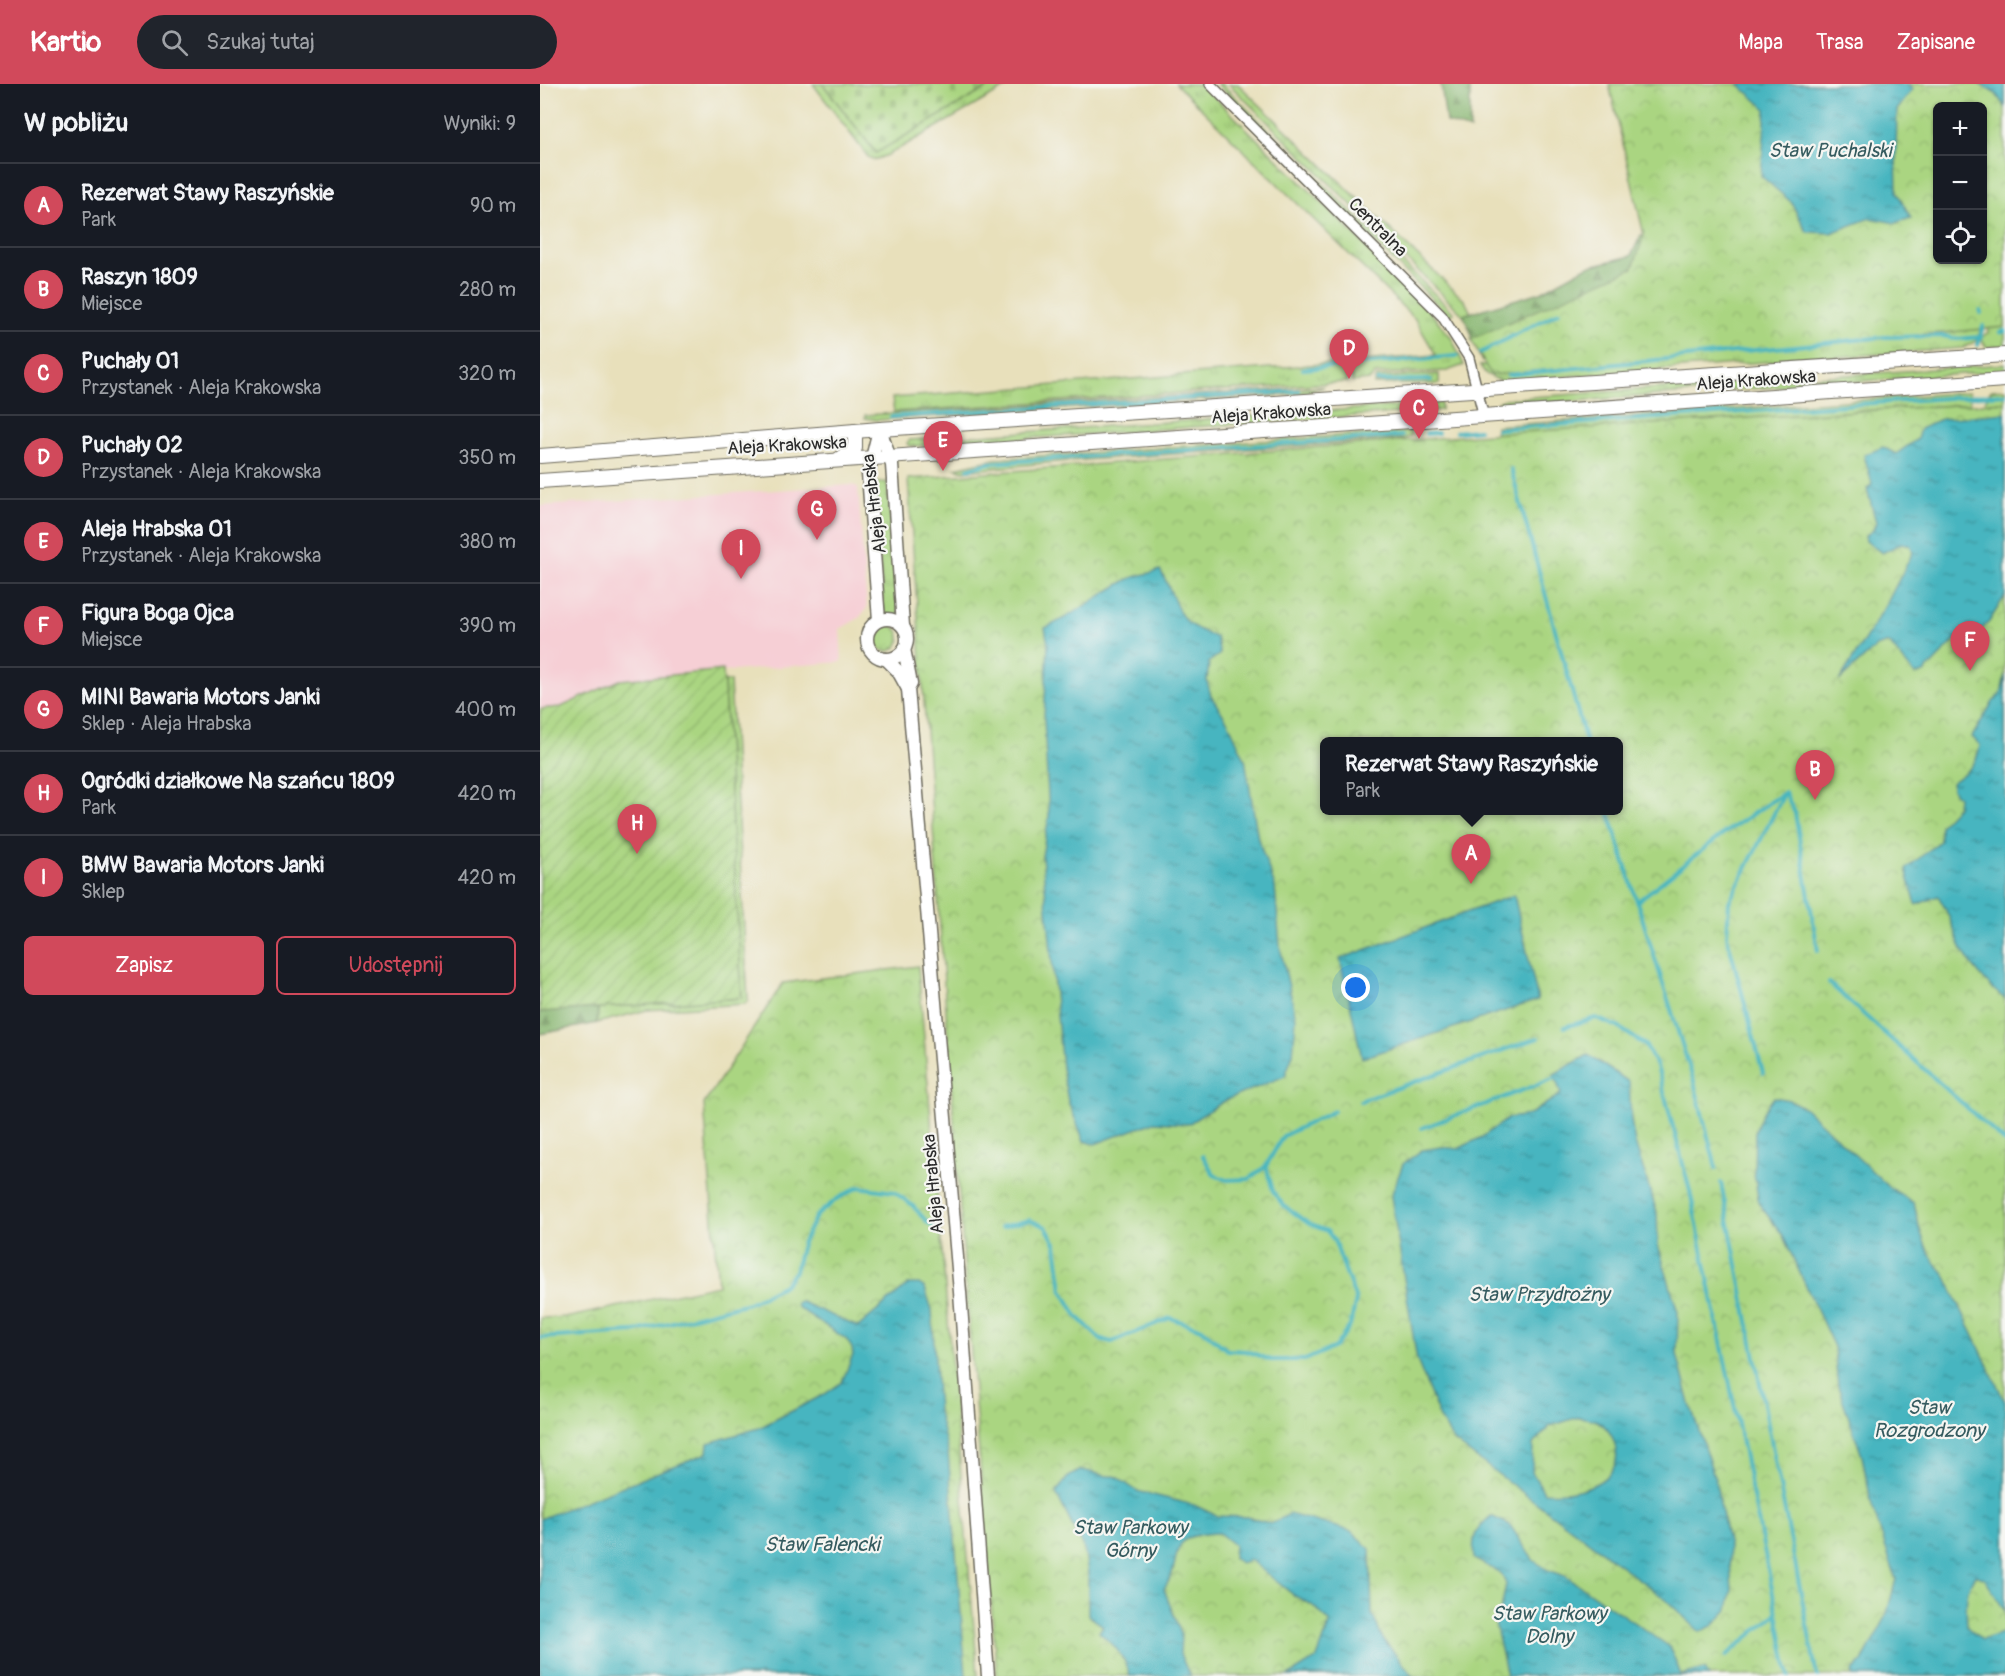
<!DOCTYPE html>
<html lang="pl">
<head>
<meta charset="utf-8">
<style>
  body { margin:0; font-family:Pangolin,sans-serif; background:#20242c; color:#f1f3f6 }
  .controls { position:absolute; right:18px; top:18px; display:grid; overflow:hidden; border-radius:9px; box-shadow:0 2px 4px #0004 }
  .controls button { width:54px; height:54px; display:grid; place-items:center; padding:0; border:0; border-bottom:2px solid #363941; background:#171b24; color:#f1f3f6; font:30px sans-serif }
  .you { position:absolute; left:816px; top:904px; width:21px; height:21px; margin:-15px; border:4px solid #fff; border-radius:50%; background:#1a73e8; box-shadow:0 0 0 9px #1a73e833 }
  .badge { display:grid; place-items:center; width:39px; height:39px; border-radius:50%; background:#d1495b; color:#fff; font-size:20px; font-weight:700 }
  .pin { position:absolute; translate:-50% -50px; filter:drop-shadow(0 2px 3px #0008) }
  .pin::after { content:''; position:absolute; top:32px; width:21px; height:18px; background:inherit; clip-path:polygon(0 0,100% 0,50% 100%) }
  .popup { position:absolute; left:780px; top:653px; width:303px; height:78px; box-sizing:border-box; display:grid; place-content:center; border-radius:9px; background:#171b24; filter:drop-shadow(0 2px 4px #0005); font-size:20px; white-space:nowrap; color:#9ea1a6 }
  .popup b { font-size:22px; color:#f1f3f6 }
  .popup::after { content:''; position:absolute; left:50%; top:100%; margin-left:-12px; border:12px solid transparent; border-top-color:#171b24 }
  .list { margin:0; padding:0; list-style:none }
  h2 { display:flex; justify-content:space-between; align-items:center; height:78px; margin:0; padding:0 24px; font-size:26px }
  h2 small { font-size:20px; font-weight:400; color:#9ea1a6 }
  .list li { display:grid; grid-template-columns:39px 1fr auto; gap:18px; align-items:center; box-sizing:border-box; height:84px; padding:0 24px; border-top:2px solid #363941 }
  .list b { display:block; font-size:22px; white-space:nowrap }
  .list p { margin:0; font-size:20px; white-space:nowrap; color:#9ea1a6 }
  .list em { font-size:20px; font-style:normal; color:#9ea1a6 }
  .actions { display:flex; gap:12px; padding:18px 24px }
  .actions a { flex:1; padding:14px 0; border:2px solid #d1495b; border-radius:9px; text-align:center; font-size:21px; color:#d1495b }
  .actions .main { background:#d1495b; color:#fff }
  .icon { flex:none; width:33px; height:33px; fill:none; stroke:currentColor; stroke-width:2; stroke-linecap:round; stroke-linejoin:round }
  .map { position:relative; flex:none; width:1465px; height:1592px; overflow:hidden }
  header { display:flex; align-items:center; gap:36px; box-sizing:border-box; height:84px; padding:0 30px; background:#d1495b; color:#fff }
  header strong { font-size:28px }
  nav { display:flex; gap:33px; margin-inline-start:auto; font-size:21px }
  .search { width:420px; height:54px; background:#20242c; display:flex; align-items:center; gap:15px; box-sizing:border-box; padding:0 21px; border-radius:33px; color:#9ea1a6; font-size:22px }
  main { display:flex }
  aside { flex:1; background:#171b24 }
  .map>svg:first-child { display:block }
  .built { fill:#f6cfd5 }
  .grass { fill:url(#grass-tufts); stroke:#6a8056; stroke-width:1.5 }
  .forest { fill:url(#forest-firs); stroke:#59704d; stroke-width:1.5 }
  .cemetery { fill:url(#cemetery-stones); stroke:#6a8056; stroke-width:1.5 }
  .park { fill:url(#park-crowns); stroke:#6a8056; stroke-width:1.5; fill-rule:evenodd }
  .garden { fill:url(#garden-furrows); stroke:#6a8056; stroke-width:1.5 }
  .water { fill:url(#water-ripples); stroke:#397076; stroke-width:1.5; fill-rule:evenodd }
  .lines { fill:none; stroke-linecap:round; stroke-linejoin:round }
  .stream { stroke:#47b5c0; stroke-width:4 }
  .minor-casing { stroke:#6d6a5d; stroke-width:12 }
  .tertiary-casing { stroke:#6d6a5d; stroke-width:15 }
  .secondary-casing { stroke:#6d6a5d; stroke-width:16 }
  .minor { stroke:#fff; stroke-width:9 }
  .tertiary { stroke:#fff; stroke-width:12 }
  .secondary { stroke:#fff; stroke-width:14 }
  .labels { text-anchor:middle; stroke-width:4.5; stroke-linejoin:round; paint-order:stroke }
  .street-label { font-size:18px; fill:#2b2b2b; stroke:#f6f6f2 }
  .water-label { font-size:20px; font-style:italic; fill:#355b5f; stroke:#f6f6f2 }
</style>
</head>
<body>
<header>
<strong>Kartio</strong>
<div class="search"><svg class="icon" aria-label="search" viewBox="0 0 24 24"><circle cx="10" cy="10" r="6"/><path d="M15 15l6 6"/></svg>Szukaj tutaj</div>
<nav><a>Mapa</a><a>Trasa</a><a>Zapisane</a></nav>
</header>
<main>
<aside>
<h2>W pobliżu<small>Wyniki: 9</small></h2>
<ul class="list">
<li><span class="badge">A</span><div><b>Rezerwat Stawy Raszyńskie</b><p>Park</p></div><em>90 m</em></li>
<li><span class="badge">B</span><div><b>Raszyn 1809</b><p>Miejsce</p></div><em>280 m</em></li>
<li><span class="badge">C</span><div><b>Puchały 01</b><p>Przystanek · Aleja Krakowska</p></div><em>320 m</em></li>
<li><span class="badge">D</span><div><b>Puchały 02</b><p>Przystanek · Aleja Krakowska</p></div><em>350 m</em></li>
<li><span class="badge">E</span><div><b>Aleja Hrabska 01</b><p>Przystanek · Aleja Krakowska</p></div><em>380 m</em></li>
<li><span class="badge">F</span><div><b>Figura Boga Ojca</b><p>Miejsce</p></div><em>390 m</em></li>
<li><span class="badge">G</span><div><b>MINI Bawaria Motors Janki</b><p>Sklep · Aleja Hrabska</p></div><em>400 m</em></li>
<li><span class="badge">H</span><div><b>Ogródki działkowe Na szańcu 1809</b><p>Park</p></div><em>420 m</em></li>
<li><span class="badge">I</span><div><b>BMW Bawaria Motors Janki</b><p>Sklep</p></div><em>420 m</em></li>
</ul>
<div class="actions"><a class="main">Zapisz</a><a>Udostępnij</a></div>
</aside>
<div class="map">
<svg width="1465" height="1592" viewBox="0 0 1465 1592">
  <defs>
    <pattern id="grass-tufts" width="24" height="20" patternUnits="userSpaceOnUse" patternTransform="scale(1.5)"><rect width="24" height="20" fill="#aad581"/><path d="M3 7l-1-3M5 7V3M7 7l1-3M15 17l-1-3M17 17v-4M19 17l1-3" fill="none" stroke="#92b770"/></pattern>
    <pattern id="forest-firs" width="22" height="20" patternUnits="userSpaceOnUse" patternTransform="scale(1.5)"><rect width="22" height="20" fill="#87b66f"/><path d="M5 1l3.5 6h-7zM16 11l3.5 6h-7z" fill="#6f945b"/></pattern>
    <pattern id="cemetery-stones" width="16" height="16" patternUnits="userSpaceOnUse" patternTransform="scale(1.5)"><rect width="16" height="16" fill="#aad581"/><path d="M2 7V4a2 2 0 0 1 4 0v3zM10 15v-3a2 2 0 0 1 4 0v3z" fill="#92b770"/></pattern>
    <pattern id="park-crowns" width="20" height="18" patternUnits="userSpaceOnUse" patternTransform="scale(1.5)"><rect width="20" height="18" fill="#aad581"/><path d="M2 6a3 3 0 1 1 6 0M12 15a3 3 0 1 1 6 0" fill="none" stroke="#92b770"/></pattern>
    <pattern id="garden-furrows" width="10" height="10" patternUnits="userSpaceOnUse" patternTransform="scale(1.5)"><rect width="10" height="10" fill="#aad581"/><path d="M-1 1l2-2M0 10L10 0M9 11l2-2" fill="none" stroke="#92b770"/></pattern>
    <pattern id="water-ripples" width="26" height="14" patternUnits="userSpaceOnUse" patternTransform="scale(1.5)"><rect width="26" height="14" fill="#47b5c0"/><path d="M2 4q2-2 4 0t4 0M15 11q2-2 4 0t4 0" fill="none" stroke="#3b939c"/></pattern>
  </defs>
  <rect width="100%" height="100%" fill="#f6f6f2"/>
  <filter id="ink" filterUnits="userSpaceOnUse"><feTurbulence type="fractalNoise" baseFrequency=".0167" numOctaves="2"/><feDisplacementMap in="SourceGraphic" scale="12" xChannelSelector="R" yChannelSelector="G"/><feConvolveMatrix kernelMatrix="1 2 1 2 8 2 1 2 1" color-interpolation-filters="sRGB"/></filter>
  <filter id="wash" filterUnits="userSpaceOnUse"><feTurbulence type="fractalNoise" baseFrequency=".008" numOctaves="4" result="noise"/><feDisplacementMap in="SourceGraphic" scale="24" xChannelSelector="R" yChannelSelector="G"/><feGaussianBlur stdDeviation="1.35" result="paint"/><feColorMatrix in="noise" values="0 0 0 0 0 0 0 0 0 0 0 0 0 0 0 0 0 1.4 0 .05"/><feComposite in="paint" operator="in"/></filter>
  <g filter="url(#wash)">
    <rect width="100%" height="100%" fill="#e8e0bb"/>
    <!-- built -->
    <polygon class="built" points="311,401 318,403 327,524 319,534 300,545 302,578 80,596 21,623 0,625 0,422"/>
    <!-- grass -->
    <g class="grass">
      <polygon points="273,0 283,0 336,68 454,0 472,0 348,71 334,76 328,73"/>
      <polygon points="636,0 661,0 877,212 911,253 924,281 907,287 835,290 830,296 812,298 812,293 807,293 807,298 354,328 352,314 896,271 875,235"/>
      <polygon points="677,0 682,0 914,229 909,232"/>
      <polygon points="689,0 698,0 925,217 931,229 923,231"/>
      <polygon points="1446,238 1465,238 1465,261 1446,263 1441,254 1448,248"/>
      <polygon points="1442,243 1436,257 1423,264 960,297 946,290 940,282"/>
      <polygon points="1465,280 1465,287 963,322 958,318 965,315"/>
      <polygon points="899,290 899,300 834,300 836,293"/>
      <polygon points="784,303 760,310 337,336 325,334 325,331"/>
      <polygon points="1465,305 1465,318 1444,319 1451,306"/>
      <polygon points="1429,308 1430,320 955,350 956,342"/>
      <polygon points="901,319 901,326 374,362 369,362 367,359 370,356"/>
      <polygon points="870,347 871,352 864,355 528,377 423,387 415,384 455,375"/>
      <polygon points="347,398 359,532 357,534 344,531 334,399"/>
      <circle cx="347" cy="554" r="13"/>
      <polygon points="190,597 208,916 205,920 107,926 57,939 58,924 202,914 184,598"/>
    </g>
    <!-- forest -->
    <g class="forest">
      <polygon points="901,0 930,0 930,46 906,38"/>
      <path d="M1101 151 1121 169 942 278C934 262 932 247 923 231L1001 208 1046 183 1091 172Z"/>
      <polygon points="58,924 57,939 0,950 0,928"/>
    </g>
    <!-- cemetery -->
    <polygon class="cemetery" points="283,0 454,0 336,69"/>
    <!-- park -->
    <g class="park">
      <path d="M1069 0H1465V243L951 291 931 255 1093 184 1104 151ZM1398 22H1442V176H1398Z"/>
      <path d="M1465 318V1592H457L426 1205 368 395 950 350ZM784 658H1078V726H784Z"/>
      <polygon points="378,882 438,1592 0,1592 0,1234 30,1233 178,1201 164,1020 243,899"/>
    </g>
    <!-- garden -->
    <polygon class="garden" points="183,586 202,914 0,928 0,625 21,623 80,596"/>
    <!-- water -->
    <g class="water">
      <polygon points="1198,0 1367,0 1373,5 1357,26 1356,70 1357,108 1371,134 1355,139 1330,134 1291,149 1267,148 1251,118 1221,92 1226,25"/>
      <polygon points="1439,0 1465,0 1465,23 1456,10"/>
      <polygon points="1465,329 1465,512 1449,538 1430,556 1417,554 1384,589 1375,591 1349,559 1336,563 1299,597 1346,521 1373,468 1370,461 1362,459 1342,469 1326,457 1325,452 1333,446 1336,438 1327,405 1332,400 1324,371 1343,363 1356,370 1377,355 1380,345 1401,335"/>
      <path d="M620 486C642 522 629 536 676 553L680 570 669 578 667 597 671 612 688 638 705 675 718 755 735 803 740 863 756 934 753 970 745 992 686 1016 648 1040 614 1038 555 1060 544 1057 528 1017 522 984 502 772 509 732 504 634 508 560 505 544C534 531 558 512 585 497 595 491 609 490 620 486Z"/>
      <path d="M1465 591V915C1450 904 1434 885 1424 869 1413 850 1412 832 1398 812L1376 821 1366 785 1400 757V741L1417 723 1418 713 1413 707 1411 699C1428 686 1436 684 1440 661L1432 653 1452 619 1461 610Z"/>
      <polygon points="974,811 998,916 822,974 800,875"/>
      <path d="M1048 971 1089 998 1091 1036 1095 1059 1117 1129 1118 1161 1138 1228 1137 1270 1150 1320 1175 1395 1189 1463 1192 1506 1188 1526 1174 1541 1160 1548 1124 1514 915 1358 901 1337 877 1276 851 1112 863 1080 882 1066 902 1063 918 1065 942 1053 969 1034 989 1031 1021 1010 1014 990ZM1039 1333C1045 1334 1052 1335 1057 1337 1072 1344 1083 1371 1072 1386 1058 1406 1026 1410 1004 1408L992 1388 993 1360 1010 1342Z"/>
      <path d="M1234 1013 1249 1016 1265 1024 1349 1103 1374 1119C1379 1145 1385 1171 1404 1189L1465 1318V1527L1445 1495 1436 1491C1424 1504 1426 1525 1427 1543L1442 1556 1465 1548V1592H1313L1312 1588 1322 1578 1346 1533 1356 1495 1332 1422 1322 1372 1298 1302 1294 1263 1242 1150 1219 1120 1214 1089 1215 1048 1223 1028Z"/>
      <polygon points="369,1200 379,1200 385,1204 392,1226 398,1328 408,1368 426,1592 0,1592 0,1435 167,1369 168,1359 219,1344 285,1310 302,1298 313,1271 312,1264 306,1255 257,1223 256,1219 259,1217 318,1243"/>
      <path d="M540 1386C553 1387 563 1394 575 1392L597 1407 654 1421 677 1432 708 1433 731 1440 749 1430 811 1447 830 1465 832 1530 843 1555 873 1592H748L777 1574 790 1538 772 1521 755 1512 710 1476 700 1479 693 1474 694 1461 679 1449C621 1450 646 1474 624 1505L641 1550 640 1570 650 1592H590C585 1572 574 1561 559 1548L563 1542 548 1531V1488L544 1465 516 1409 527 1394Z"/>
      <path d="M951 1432 970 1441 993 1476 1008 1486 1025 1492 1130 1563 1141 1591 1165 1585 1169 1592H967L955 1539 962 1521 966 1500 961 1489 934 1475C932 1454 934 1446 951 1432Z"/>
    </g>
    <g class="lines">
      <!-- stream -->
      <g class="stream">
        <polyline points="1440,227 1441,229"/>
        <polyline points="1460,248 1465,247"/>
        <polyline points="1438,261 1443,242"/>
        <polyline points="940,269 1019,228"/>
        <polyline points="763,285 917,272"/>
        <polyline points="968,291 1344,253 1404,252 1417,255 1441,253"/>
        <polyline points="837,297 891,296"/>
        <polyline points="351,333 759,307"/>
        <polyline points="957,345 1465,310"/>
        <polyline points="916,348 939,346"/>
        <polyline points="886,350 898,349"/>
        <polyline points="428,385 449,379 862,352"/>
        <polyline points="971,385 1046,658"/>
        <polyline points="1245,709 1255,729 1278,867"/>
        <polyline points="1068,726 1154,998 1176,1084"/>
        <polyline points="1099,816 1184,749 1244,709"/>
        <polyline points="1289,899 1465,1058"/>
        <polyline points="1024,943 1056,934 1078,943 1105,961 1117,982 1150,1107 1237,1529"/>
        <polyline points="1223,989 1187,852 1189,818 1245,708"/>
        <polyline points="820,1017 998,954"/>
        <polyline points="882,1044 1015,994"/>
        <polyline points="663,1072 674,1091 687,1096 709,1095 726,1082 743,1052 794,1027"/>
        <polyline points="1181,1099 1277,1592"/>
        <polyline points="461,1143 490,1136 506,1143 516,1161 522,1206 537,1232 560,1255 572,1258 630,1234 662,1245 687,1266 706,1267 731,1276 765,1276 795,1263 810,1242 816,1216 794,1156 787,1147 769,1140 743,1121 733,1107 726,1082"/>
        <polyline points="0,1254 93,1248 209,1219 244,1201 255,1187 262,1160 276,1132 297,1115 318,1103 354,1108 372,1121 388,1139 397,1143"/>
        <polyline points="1186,1572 1237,1529 1249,1592"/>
      </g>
    </g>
  </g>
  <g filter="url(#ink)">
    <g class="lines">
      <!-- minor casing -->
      <g class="minor-casing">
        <polyline id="minor" points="670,0 902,232 929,274 944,333"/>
      </g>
      <!-- tertiary casing -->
      <g class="tertiary-casing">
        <g id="tertiary">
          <polyline points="340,345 352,381 363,542"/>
          <circle cx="347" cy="555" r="20"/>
          <polyline points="339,536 328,390 339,346"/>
          <polyline points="364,565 371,600 368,605 420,1208 448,1592"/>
          <polyline points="346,575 358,587 368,605"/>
        </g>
      </g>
      <!-- secondary casing -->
      <g class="secondary-casing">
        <g id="secondary">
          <polyline points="0,372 340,345 1465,271"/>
          <polyline points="299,375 315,364 315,347"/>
          <polyline points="0,397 1465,296"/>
        </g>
      </g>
      <!-- minor -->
      <use href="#minor" class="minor"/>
      <!-- tertiary -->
      <use href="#tertiary" class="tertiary"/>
      <!-- secondary -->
      <use href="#secondary" class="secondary"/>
    </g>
  </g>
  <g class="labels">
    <!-- street labels -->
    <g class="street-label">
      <text transform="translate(838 143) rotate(45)" y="6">Centralna</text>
      <text transform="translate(1216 296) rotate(-4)" y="6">Aleja Krakowska</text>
      <text transform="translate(731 329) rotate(-4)" y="6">Aleja Krakowska</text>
      <text transform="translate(247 361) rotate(-3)" y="6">Aleja Krakowska</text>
      <text transform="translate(334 420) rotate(-97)" y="6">Aleja Hrabska</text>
      <text transform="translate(393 1100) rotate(-95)" y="6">Aleja Hrabska</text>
    </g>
    <!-- water labels -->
    <g class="water-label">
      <text x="1290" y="73">Staw Puchalski</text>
      <text x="999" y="1217">Staw Przydrożny</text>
      <text x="1389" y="1330">Staw<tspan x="1389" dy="23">Rozgrodzony</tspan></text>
      <text x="590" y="1450">Staw Parkowy<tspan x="590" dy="23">Górny</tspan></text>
      <text x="282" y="1467">Staw Falencki</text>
      <text x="1009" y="1536">Staw Parkowy<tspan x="1009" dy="23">Dolny</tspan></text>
    </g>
  </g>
</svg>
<div class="controls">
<button>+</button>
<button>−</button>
<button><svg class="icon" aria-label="locate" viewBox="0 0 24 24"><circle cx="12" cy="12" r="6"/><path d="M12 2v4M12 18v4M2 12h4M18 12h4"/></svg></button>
</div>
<div class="you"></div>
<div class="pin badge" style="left:931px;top:800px">A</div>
<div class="popup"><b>Rezerwat Stawy Raszyńskie</b>Park</div>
<div class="pin badge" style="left:1275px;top:716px">B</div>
<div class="pin badge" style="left:879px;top:355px">C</div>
<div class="pin badge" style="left:809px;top:295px">D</div>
<div class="pin badge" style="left:403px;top:387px">E</div>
<div class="pin badge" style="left:1430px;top:587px">F</div>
<div class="pin badge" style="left:277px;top:456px">G</div>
<div class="pin badge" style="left:97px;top:770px">H</div>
<div class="pin badge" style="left:201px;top:495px">I</div>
</div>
</main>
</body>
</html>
